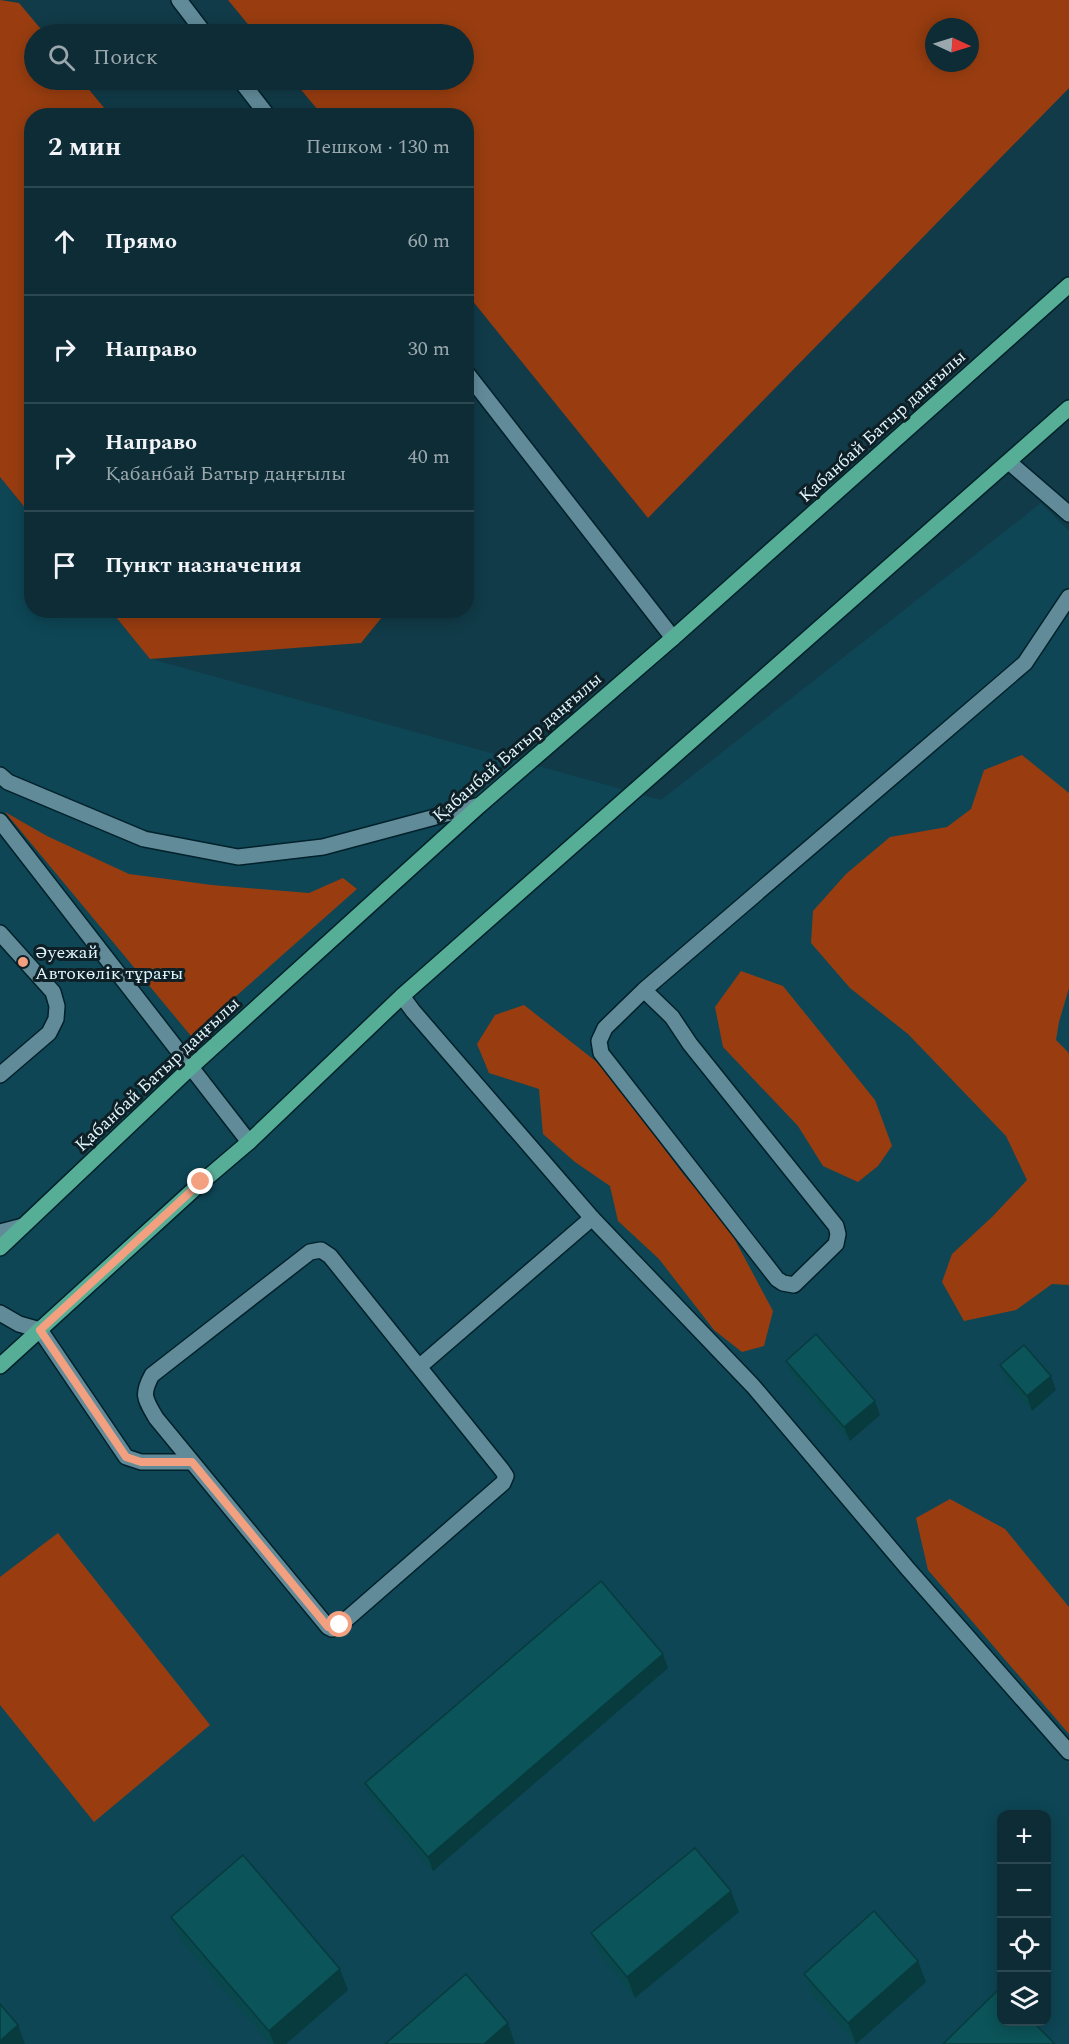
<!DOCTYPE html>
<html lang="ru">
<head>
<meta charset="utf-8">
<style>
  body { margin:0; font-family:Spectral,serif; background:#16343e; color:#f1f3f6 }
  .controls { position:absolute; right:18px; bottom:18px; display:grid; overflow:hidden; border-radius:12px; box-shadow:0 3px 15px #0003 }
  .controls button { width:54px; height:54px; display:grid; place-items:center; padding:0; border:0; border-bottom:2px solid #2d4851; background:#0d2c36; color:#f1f3f6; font:30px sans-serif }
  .compass { position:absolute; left:925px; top:18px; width:54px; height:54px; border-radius:50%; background:#0d2c36; box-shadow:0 3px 15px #0003; rotate:94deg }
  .stop { position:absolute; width:18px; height:18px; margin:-14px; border:4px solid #f2a080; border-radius:50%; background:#fff }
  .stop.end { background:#f2a080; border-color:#fff; box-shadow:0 2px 6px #0008 }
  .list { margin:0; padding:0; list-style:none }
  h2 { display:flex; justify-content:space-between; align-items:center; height:78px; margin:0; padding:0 24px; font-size:26px }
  h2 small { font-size:20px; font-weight:400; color:#9aa7ad }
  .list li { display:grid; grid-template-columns:39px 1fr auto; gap:18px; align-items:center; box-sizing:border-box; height:108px; padding:0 24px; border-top:2px solid #2d4851 }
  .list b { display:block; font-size:22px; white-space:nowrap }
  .list p { margin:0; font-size:20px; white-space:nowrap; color:#9aa7ad }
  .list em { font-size:20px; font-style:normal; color:#9aa7ad }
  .icon { flex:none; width:33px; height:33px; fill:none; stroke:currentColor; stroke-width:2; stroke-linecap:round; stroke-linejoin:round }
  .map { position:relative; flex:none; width:1069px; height:2044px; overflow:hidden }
  .search { position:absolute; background:#0d2c36; box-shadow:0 3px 15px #0003; left:24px; top:24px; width:450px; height:66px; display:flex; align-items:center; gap:15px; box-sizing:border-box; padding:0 21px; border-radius:33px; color:#9aa7ad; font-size:22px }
  .panel { position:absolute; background:#0d2c36; box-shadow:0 3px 15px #0003; left:24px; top:108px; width:450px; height:510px; border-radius:24px }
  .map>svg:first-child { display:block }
  .built { fill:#0e4655; fill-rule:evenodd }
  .green { fill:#993d10; fill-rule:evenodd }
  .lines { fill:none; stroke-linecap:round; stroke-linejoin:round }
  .minor-casing { stroke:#01212a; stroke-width:18 }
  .major-casing { stroke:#01212a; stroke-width:18 }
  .minor { stroke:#628b9a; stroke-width:15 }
  .major { stroke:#57ae96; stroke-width:15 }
  .wall { fill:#09484d }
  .shaded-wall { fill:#083b3e }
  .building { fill:#0b5459; stroke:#083b3e; stroke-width:1.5 }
  .route { stroke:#f2a080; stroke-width:8 }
  .poi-dot { fill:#f2a080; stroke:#0e1f25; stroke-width:2 }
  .labels { text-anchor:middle; stroke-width:6; stroke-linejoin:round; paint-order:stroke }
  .street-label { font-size:18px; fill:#e0f6fe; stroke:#0e1f25 }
  .poi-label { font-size:18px; fill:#e0f6fe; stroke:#0e1f25; text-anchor:start }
</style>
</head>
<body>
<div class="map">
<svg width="1069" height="2044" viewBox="0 0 1069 2044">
  <rect width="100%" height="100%" fill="#113b48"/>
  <!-- built -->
  <path class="built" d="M0 477 31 515 32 610 111 611 151 659 661 800 1041 503 1069 531V2044H0ZM1002 1814H1046V2022H1002Z"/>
  <!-- green -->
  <g class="green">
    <polygon points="0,0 19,3 45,34 34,34 34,80 81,80 110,115 32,116 31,515 0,477"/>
    <path d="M228 0H1069V88L648 518 467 294 466 116 322 115 293 80H464V34H256ZM934 27H970V63H934Z"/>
    <polygon points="111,611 387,611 361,643 150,659"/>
    <polygon points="1022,755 1069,793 1069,988 1059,1022 1056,1040 1068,1052 1069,1055 1069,1285 1052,1284 1016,1310 964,1321 942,1282 952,1254 992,1217 1027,1180 1006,1136 908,1034 850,988 811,943 813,911 846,874 890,837 947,827 971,809 984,770"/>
    <polygon points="5,812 47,836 129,874 212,885 309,893 343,878 357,889 191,1036"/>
    <polygon points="741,971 783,986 875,1100 892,1146 878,1166 858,1182 823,1166 798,1126 723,1047 715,1007"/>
    <polygon points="524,1005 602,1066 684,1175 727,1225 773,1311 764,1346 742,1352 714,1330 659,1259 618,1221 610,1186 575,1162 543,1134 539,1089 489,1073 477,1044 495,1015"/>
    <polygon points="950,1499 1005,1529 1069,1607 1069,1734 928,1570 916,1518"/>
    <polygon points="58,1533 210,1725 94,1822 0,1705 0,1577"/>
  </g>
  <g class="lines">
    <!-- minor casing -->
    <g class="minor-casing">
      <g id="minor">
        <polyline points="179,0 205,34"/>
        <polyline points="240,80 268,116"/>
        <polyline points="466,372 673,638"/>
        <polyline points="1009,462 1069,514"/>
        <polyline points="0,775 8,782 144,839 238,857 323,847 480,805"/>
        <polyline points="0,821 249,1142"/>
        <polyline points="0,933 53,992 57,1006 56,1019 49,1033 0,1075"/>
        <polyline points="644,990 672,1017 690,1044 836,1226 838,1234 836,1244 794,1285 783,1283 777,1279 601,1053 599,1041 605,1028 644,990 1025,663 1069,597"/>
        <polyline points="402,996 413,1011 592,1218 753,1386 908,1569 1069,1752"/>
        <polyline points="0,1232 23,1226"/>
        <polyline points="0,1313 19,1324 40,1330 126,1457 141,1462 192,1462"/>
        <path d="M419 1367 502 1470 506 1476 503 1483 340 1625 332 1629 328 1627 156 1418C145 1399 141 1395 152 1375L310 1252 321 1250 330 1256 419 1367 592 1218"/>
      </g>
    </g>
    <!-- major casing -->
    <g class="major-casing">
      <g id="major">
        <polyline points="0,1248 190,1068 480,805 673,638 1069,285"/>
        <polyline points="0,1366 202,1182 249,1142 402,996 1069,408"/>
      </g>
    </g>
    <!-- minor -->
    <use href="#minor" class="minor"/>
    <!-- major -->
    <use href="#major" class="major"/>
  </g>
  <!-- wall -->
  <g class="wall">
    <polygon points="786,1361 880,1415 850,1441 792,1375"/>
    <polygon points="1000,1365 1056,1390 1032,1411 1006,1380"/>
    <polygon points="668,1668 433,1871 371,1798 365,1783"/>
    <polygon points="731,1891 739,1912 635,1998 599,1954 591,1933"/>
    <polygon points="171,1917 348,1990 286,2044 270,2044 179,1938"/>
    <polygon points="918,1961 926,1982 856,2044 812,1994 804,1974"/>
  </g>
  <!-- shaded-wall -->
  <g class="shaded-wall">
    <polygon points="1051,1376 1056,1390 1032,1411 1027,1396"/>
    <polygon points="875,1401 880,1415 850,1441 844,1427"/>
    <polygon points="663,1654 668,1668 433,1871 428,1857"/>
    <polygon points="731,1891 739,1912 635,1998 627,1977"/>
    <polygon points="918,1961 926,1982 856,2044 848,2023"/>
    <polygon points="340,1969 348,1990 286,2044 274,2044 269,2031"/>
    <polygon points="508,2023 515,2044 484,2044"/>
    <polygon points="18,2025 25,2044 0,2044 0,2041"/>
  </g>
  <!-- building -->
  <g class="building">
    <polygon points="816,1334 875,1401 844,1427 786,1361"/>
    <polygon points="1024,1345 1051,1376 1027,1396 1000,1365"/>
    <polygon points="601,1581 663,1654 428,1857 365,1783"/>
    <polygon points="695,1848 731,1891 627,1977 591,1933"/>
    <polygon points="243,1855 340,1969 269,2031 171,1917"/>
    <polygon points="874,1911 918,1961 848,2023 804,1974"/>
    <polygon points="466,1974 508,2023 484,2044 385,2044"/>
    <polygon points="1000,1988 1002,1990 1002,2022 1033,2022 1055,2044 943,2044"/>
    <polygon points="0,2004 18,2025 0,2041"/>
  </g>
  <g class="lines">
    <!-- route -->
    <polyline class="route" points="201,1182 40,1330 126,1457 141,1462 192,1462 328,1627 336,1628 340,1625"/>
  </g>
  <!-- markers -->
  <circle class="poi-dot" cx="23" cy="962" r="6"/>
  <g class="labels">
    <!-- street labels -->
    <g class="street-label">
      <text transform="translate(882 426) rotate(-42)" y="6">Қабанбай Батыр даңғылы</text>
      <text transform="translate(517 747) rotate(-41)" y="6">Қабанбай Батыр даңғылы</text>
      <text transform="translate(157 1074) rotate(-43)" y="6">Қабанбай Батыр даңғылы</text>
    </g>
    <!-- poi labels -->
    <g class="poi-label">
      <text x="35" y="958">Әуежай<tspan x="35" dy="21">Автокөлік тұрағы</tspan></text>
    </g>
  </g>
</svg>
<div class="controls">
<button>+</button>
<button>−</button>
<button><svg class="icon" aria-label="locate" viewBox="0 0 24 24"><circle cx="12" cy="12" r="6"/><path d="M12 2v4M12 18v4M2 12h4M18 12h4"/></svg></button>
<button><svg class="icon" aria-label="layers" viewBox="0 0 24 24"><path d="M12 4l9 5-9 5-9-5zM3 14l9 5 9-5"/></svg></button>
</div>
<svg class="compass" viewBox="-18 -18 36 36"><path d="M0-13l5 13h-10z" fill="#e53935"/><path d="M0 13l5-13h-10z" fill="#9aa7ad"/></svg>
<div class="stop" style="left:340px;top:1625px"></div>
<div class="stop end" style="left:201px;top:1182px"></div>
<div class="search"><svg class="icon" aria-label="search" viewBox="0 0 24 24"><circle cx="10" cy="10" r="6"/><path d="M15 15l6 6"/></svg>Поиск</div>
<section class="panel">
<h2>2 мин<small>Пешком · 130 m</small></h2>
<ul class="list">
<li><svg class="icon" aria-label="ahead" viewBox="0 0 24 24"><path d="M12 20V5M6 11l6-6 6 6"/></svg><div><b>Прямо</b></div><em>60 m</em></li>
<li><svg class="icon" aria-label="right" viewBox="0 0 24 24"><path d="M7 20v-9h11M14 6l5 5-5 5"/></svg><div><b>Направо</b></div><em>30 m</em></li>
<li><svg class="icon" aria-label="right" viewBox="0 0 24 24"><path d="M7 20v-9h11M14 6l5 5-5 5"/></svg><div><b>Направо</b><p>Қабанбай Батыр даңғылы</p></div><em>40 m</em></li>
<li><svg class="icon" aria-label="arrive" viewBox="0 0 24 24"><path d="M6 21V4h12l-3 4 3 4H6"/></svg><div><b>Пункт назначения</b></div></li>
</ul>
</section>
</div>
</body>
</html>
